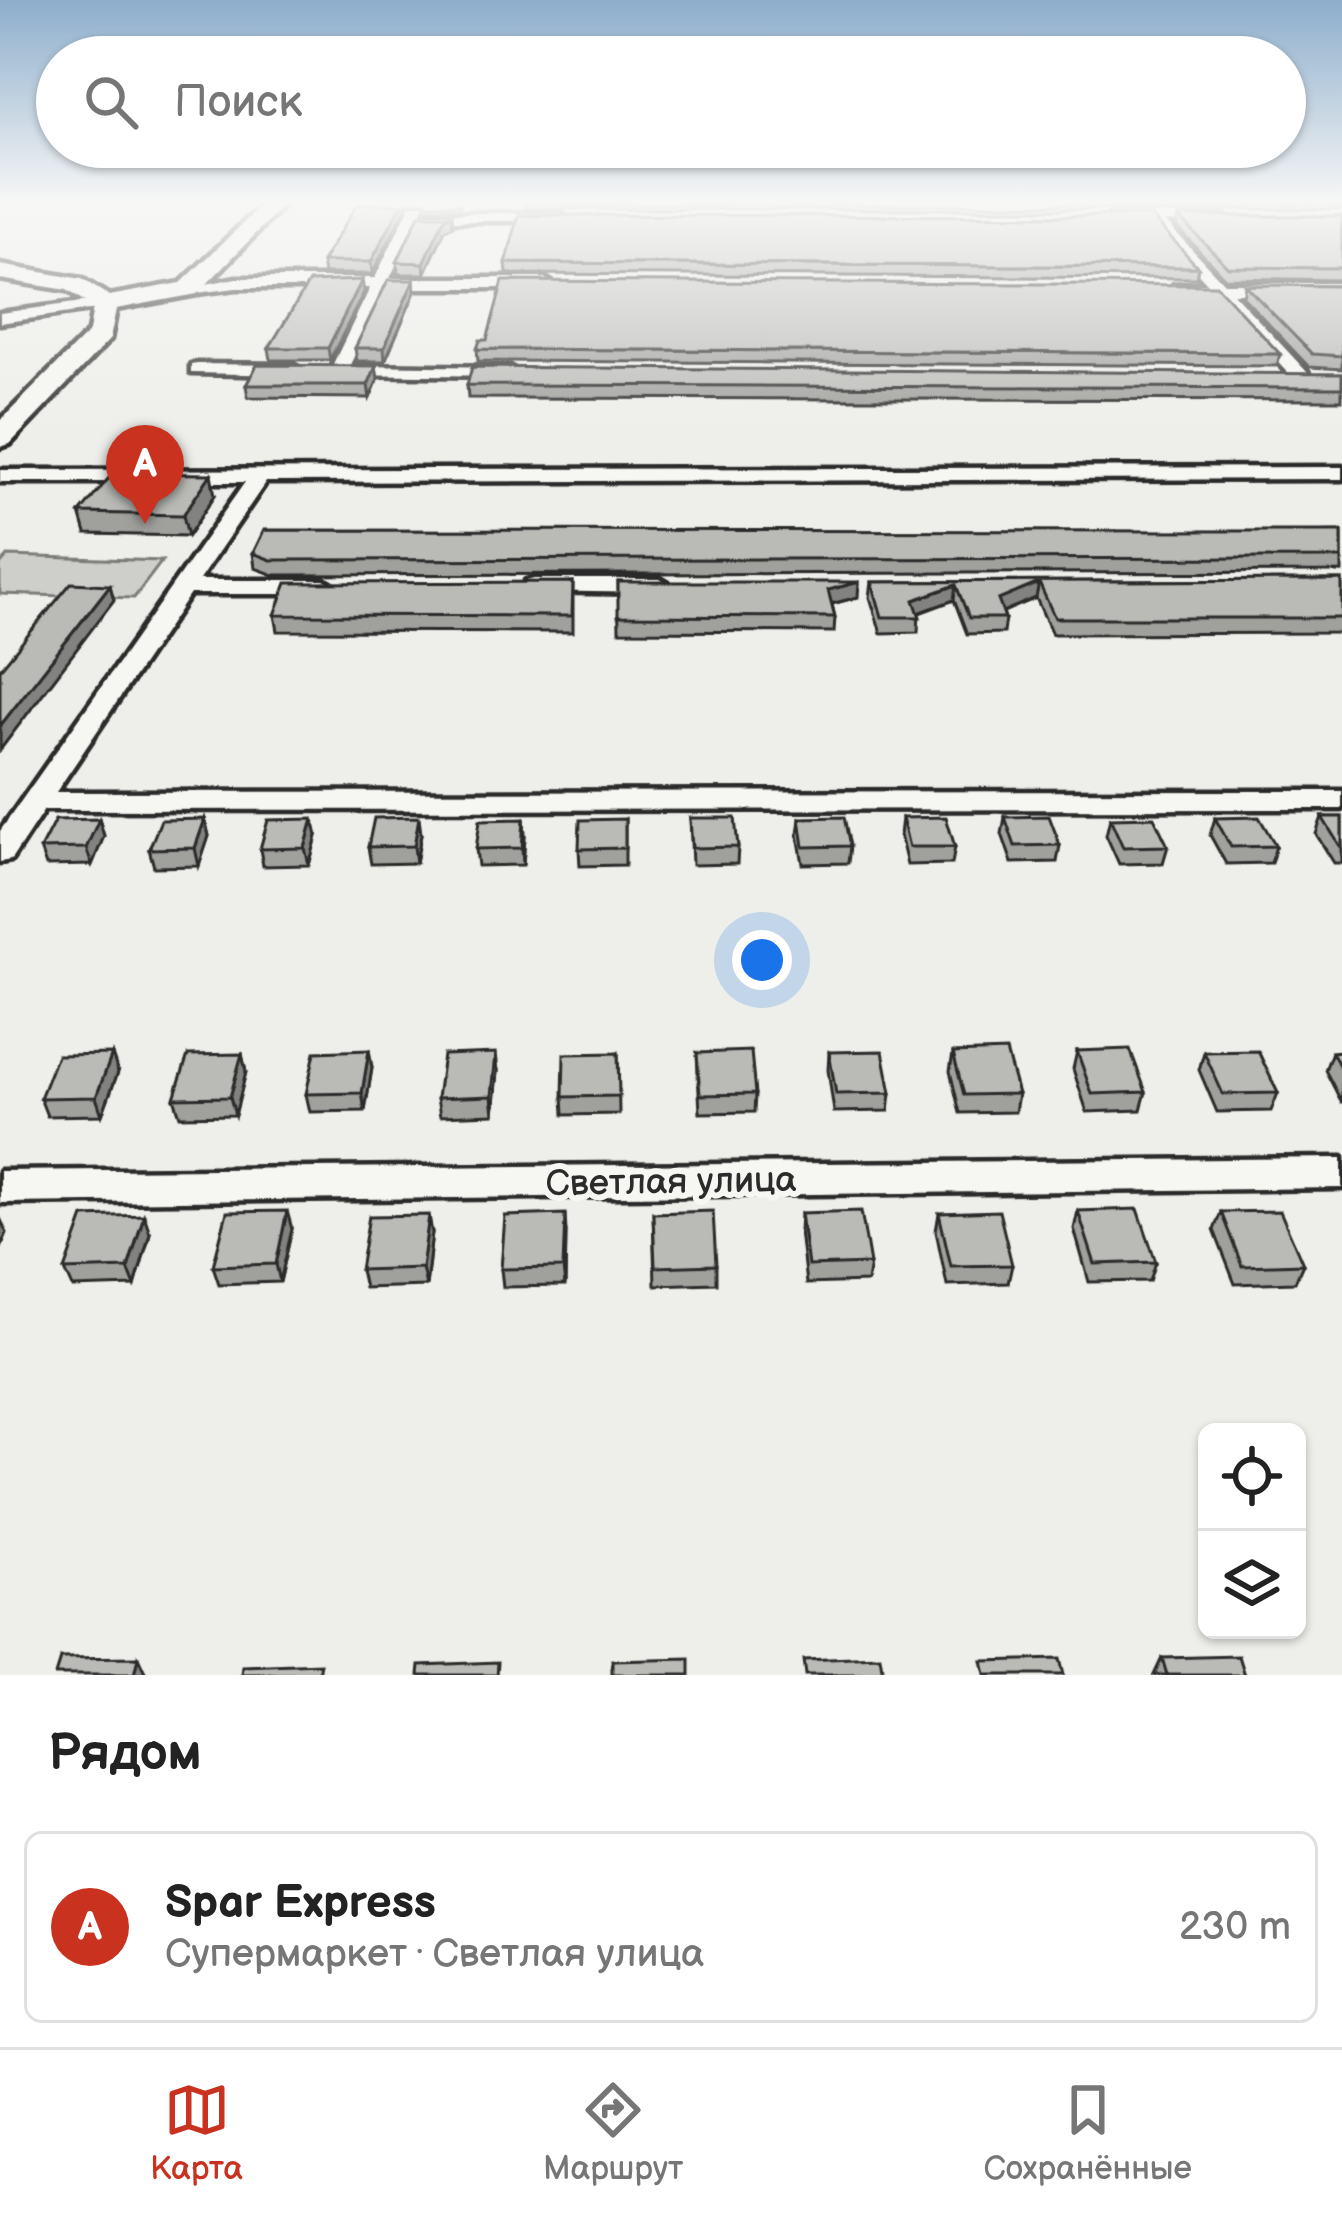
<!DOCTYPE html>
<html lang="ru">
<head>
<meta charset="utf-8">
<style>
  body { margin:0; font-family:"Balsamiq Sans",sans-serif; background:#f2f2f2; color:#222 }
  .controls { position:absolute; right:36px; bottom:36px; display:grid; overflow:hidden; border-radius:18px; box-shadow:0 3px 9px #0004 }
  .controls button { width:108px; height:108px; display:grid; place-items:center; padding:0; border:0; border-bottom:3px solid #e0e0e0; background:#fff; color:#222; font:60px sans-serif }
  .you { position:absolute; left:762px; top:960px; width:42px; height:42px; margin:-30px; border:9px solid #fff; border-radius:50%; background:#1a73e8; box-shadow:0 0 0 18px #1a73e833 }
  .badge { display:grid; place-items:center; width:78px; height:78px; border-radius:50%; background:#c8321e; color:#fff; font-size:39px; font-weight:700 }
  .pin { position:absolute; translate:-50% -99px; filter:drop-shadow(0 3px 6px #0008) }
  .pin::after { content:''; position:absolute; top:63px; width:42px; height:36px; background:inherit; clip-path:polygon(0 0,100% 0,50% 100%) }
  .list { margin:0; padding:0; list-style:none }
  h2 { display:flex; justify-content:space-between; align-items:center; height:156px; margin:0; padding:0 48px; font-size:51px }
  h2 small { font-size:39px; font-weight:400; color:#767676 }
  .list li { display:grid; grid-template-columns:78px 1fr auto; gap:36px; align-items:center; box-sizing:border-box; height:192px; margin:0 24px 24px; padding:0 24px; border:3px solid #e0e0e0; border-radius:18px }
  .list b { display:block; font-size:45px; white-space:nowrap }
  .list p { margin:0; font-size:39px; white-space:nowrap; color:#767676 }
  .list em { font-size:39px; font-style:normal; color:#767676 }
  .icon { flex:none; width:66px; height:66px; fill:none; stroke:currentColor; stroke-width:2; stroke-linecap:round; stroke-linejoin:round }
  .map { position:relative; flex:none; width:1342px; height:1675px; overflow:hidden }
  .search { position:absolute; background:#fff; box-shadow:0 3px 9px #0004; left:36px; right:36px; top:36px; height:132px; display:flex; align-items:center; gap:30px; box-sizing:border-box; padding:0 42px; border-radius:66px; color:#767676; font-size:45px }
  .sheet { height:372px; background:#fff }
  nav { display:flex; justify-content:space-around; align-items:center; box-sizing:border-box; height:168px; border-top:3px solid #e0e0e0; background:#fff; font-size:33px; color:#767676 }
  nav a { display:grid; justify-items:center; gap:6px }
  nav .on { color:#c8321e }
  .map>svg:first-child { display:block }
  .green { fill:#cececa; stroke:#7c7c7a; stroke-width:3 }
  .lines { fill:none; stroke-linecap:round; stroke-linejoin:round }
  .street-casing { stroke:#2b2b2b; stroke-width:9 }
  .secondary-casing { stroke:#2b2b2b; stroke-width:9 }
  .street { fill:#f6f6f2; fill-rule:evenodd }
  .secondary { fill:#f6f6f2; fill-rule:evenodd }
  .wall { fill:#a0a09d; stroke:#2b2b2b; stroke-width:3 }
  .shaded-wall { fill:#828280; stroke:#2b2b2b; stroke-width:3 }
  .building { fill:#babab7; stroke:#2b2b2b; stroke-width:3 }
  .labels { text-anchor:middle; stroke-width:12; stroke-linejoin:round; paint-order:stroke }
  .near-street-label { font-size:36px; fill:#2b2b2b; stroke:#f6f6f2 }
</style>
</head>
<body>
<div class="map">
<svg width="1342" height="1675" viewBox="0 0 1342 1675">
  <rect width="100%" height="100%" fill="#eeeeea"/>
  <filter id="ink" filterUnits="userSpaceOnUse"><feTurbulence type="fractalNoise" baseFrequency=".00833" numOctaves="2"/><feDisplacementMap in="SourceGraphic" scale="24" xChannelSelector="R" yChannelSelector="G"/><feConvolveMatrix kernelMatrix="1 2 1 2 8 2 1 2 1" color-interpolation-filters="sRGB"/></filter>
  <g filter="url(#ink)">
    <!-- green -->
    <polygon class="green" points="8,556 162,561 134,598 0,594 0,565"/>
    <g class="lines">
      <!-- street casing -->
      <g class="street-casing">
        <g id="street">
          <polygon points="411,204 425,204 421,213 559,213 566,217 559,221 417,221 390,278 544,278 552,283 544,288 386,288 350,365 509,367 518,372 515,376 333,374 330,370 370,288 236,288 189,294 181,289 236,278 375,278"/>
          <polygon points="1111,214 1224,215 1219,222 1166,222 1224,283 1342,283 1342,293 1233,293 1308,373 1308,381 1296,381 1215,293 1174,291 1174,285 1207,283 1151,222 1106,221"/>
          <polygon points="105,299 111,301 111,307 0,323 0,313"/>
          <polygon points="197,364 293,365 302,370 293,375 191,373 191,365"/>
          <polygon points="1342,467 1342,479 266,482 199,580 324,580 336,587 324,594 190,594 56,792 1342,791 1342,809 44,810 11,860 0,862 0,831 245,482 0,482 0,470"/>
          <polygon points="534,579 660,579 672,586 660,593 526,591 526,581"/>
          <polygon points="1342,1158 1342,1188 0,1203 0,1171"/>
        </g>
      </g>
      <!-- secondary casing -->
      <g class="secondary-casing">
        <polygon id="secondary" points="263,204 285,204 197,294 116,309 110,339 10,444 0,447 0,421 89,332 93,307 67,290 0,279 0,265 82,279 109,296 181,283"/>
      </g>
      <!-- street -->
      <use href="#street" class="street"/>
      <!-- secondary -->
      <use href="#secondary" class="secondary"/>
    </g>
    <!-- wall -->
    <g class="wall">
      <polygon points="408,204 372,274 324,274 322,262"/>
      <polygon points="428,204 461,204 459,208 428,208"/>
      <rect x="525" y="204" width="817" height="5"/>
      <polygon points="452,215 453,226 445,230 425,274 398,274 397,262"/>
      <polygon points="1178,216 1342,216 1342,280 1225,278 1176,226"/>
      <polygon points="506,263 1198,267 1196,278 507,274"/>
      <polygon points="414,280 415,292 385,361 357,361 355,348"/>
      <polygon points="1245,285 1342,286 1342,369 1309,367 1243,297"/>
      <polygon points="364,292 330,360 271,360 269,348"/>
      <polygon points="477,349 1280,354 1277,366 478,361"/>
      <polygon points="376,366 378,379 370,398 248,397 246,385"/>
      <polygon points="1342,374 1342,400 468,398 467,385"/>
      <polygon points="215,495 188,536 86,534 80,513"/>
      <polygon points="1342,531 1342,572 274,575 255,568 253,553"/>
      <polygon points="1342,580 1342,633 1052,634 1036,598 1003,612 1005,618 1003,633 967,634 954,600 919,613 918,632 881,633 870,597 872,582"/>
      <polygon points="573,582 573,632 278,631 275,615"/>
      <polygon points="618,582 858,597 832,604 835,617 834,632 619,631"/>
      <polygon points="1005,817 1060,845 1057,862 1012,863 1002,834"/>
      <polygon points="1322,817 1342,817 1342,863 1334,863 1316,834"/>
      <polygon points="690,818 738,847 737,864 692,865"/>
      <polygon points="800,818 850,846 848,863 803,864 798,835"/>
      <polygon points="902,818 955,847 952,864 907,865 900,835"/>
      <polygon points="1110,818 1168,846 1163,863 1119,864 1106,835"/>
      <polygon points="1215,818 1276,846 1271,863 1226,864 1210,835"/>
      <polygon points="99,819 104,836 92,865 46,866 40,849"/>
      <polygon points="205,819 209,836 199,866 154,867 149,849"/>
      <polygon points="524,819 525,836 523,865 478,866 476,849"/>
      <polygon points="625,819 625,865 580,866 579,849"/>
      <polygon points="421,834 416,863 371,864 368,847"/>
      <polygon points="317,836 309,865 263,866 260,849"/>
      <polygon points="369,1050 372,1068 365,1111 310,1112 306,1094"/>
      <polygon points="1077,1051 1146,1092 1141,1110 1087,1112 1073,1069"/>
      <polygon points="1342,1051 1342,1103 1325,1070 1332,1052"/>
      <polygon points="829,1052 891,1093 889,1111 834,1112 828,1070"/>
      <polygon points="1204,1052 1278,1093 1271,1111 1217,1112 1199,1070"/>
      <polygon points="618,1053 619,1114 564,1115 563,1097"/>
      <polygon points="697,1053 755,1094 754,1112 700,1113"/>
      <polygon points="953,1053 1018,1094 1015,1112 960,1113 950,1071"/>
      <polygon points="242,1054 246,1072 235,1115 180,1116 174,1098"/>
      <polygon points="498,1071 494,1114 440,1116 437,1098"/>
      <polygon points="118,1072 102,1115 47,1116 40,1098"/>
      <polygon points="1078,1211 1156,1262 1150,1281 1089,1282 1074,1229"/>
      <polygon points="1221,1212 1303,1264 1295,1282 1235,1284 1214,1230"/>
      <polygon points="653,1213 716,1265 716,1283 655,1285"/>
      <polygon points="801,1213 870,1264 867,1282 806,1284 800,1231"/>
      <polygon points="939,1213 1012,1265 1008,1283 947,1285 936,1231"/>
      <polygon points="292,1229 280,1282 219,1284 213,1266"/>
      <polygon points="566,1232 565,1286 503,1287 501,1269"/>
      <polygon points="150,1233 135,1286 73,1288 65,1270"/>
      <polygon points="432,1233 426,1286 364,1288 360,1270"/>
      <polygon points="1162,1658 1245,1675 1154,1675"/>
    </g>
    <!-- shaded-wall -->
    <g class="shaded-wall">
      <polygon points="402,204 408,204 372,274 371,262"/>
      <polygon points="452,215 453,226 445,230 425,274 424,263 444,219"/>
      <polygon points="362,280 364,292 330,360 328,348"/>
      <polygon points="414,280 415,292 385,361 384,348"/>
      <polygon points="376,366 378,379 370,398 368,385"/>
      <polygon points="211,474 215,495 188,536 183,515"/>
      <polygon points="859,582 858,597 827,605 828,590"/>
      <polygon points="1039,583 1036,598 995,615 998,600"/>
      <polygon points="110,585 114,600 0,750 0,726"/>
      <polygon points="956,585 954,600 913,615 914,600"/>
      <polygon points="419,817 421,834 416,863 414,846"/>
      <polygon points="99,819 104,836 92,865 86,848"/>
      <polygon points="205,819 209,836 199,866 195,848"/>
      <polygon points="313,819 317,836 309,865 305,848"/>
      <polygon points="524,819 525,836 523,865 522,848"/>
      <polygon points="369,1050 372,1068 365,1111 362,1093"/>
      <polygon points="496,1053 498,1071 494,1114 492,1096"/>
      <polygon points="112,1054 118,1072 102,1115 96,1097"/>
      <polygon points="242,1054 246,1072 235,1115 230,1097"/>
      <polygon points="287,1211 292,1229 280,1282 276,1264"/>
      <polygon points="565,1214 566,1232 565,1286 563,1268"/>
      <polygon points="144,1215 150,1233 135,1286 128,1268"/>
      <polygon points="429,1215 432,1233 426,1286 422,1268"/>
      <polygon points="0,1218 7,1233 0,1250"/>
      <polygon points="138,1658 146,1675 134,1675"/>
    </g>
    <!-- building -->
    <g class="building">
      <polygon points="357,204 402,204 371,262 322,262"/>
      <polygon points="419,215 452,215 444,219 424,263 397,262"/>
      <polygon points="519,215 1151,216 1198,267 506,263"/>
      <polygon points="1178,216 1342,216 1342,268 1228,267"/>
      <polygon points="362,280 328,348 269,348 309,282"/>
      <polygon points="388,280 414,280 384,348 355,348"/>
      <polygon points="503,281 1216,285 1280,354 477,349 480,340 487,340"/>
      <polygon points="1245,285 1342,286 1342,356 1312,354"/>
      <polygon points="257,365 376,366 368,385 246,385"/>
      <polygon points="472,367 1342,374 1342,388 467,385"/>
      <polygon points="113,473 211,474 183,515 80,513"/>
      <polygon points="264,530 1342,531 1342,558 271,560 253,553"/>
      <polygon points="1342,580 1342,618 1055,618 1039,583 998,600 1005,618 969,618 956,585 914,600 920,617 882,617 872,582"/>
      <polygon points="573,582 572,616 275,615 287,583"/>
      <polygon points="618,582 859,582 828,590 835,617 618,616"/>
      <polygon points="71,583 110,585 0,726 0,669"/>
      <polygon points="1049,816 1060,845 1015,846 1005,817"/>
      <polygon points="419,817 414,846 368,847 374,818"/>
      <polygon points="844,817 850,846 804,847 800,818"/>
      <polygon points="946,817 955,847 909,847 902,818"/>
      <polygon points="1154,817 1168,846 1123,847 1110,818"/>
      <polygon points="1259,817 1276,846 1231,847 1215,818"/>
      <polygon points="1322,817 1342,817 1342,846 1340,846"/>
      <polygon points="690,818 735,818 738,847 692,848"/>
      <polygon points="99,819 86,848 40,849 55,820"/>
      <polygon points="205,819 195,848 149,849 161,820"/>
      <polygon points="313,819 305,848 260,849 268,820"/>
      <polygon points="524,819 522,848 476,849 480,820"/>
      <polygon points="625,819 625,848 579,849 580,820"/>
      <polygon points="1130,1049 1146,1092 1092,1094 1077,1051"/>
      <polygon points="369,1050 362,1093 306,1094 315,1052"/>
      <polygon points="751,1051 755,1094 700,1095 697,1053"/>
      <polygon points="883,1051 891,1093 836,1094 829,1052"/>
      <polygon points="1006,1051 1018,1094 964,1095 953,1053"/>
      <polygon points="1258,1051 1278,1093 1223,1094 1204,1052"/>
      <polygon points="1342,1051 1342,1071 1332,1052"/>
      <polygon points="496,1053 492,1096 437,1098 443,1055"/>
      <polygon points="618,1053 619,1096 563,1097 564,1054"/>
      <polygon points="112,1054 96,1097 40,1098 57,1055"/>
      <polygon points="242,1054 230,1097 174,1098 188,1055"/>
      <polygon points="1138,1209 1156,1262 1095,1264 1078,1211"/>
      <polygon points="287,1211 276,1264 213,1266 227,1212"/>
      <polygon points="713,1211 716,1265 655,1267 653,1213"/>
      <polygon points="861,1211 870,1264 808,1266 801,1213"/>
      <polygon points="999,1211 1012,1265 951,1266 939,1213"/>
      <polygon points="1280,1211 1303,1264 1242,1266 1221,1212"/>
      <polygon points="565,1214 563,1268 501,1269 505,1216"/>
      <polygon points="144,1215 128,1268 65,1270 84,1217"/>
      <polygon points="429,1215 422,1268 360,1270 369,1216"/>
      <polygon points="1239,1656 1245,1675 1167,1675 1162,1658"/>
      <polygon points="880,1657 883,1675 805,1675 803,1660"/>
      <polygon points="138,1658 134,1675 55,1675 60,1659"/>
      <polygon points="690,1659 690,1675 612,1675 612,1661"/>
      <polygon points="1059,1659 1063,1675 985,1675 982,1661"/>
      <polygon points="498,1662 497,1675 419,1675 420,1665"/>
      <polygon points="321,1664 319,1675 242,1675 243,1667"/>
    </g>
  </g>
  <!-- sky -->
  <linearGradient id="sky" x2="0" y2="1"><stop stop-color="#8daecc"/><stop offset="0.46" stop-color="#f7f7f6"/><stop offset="1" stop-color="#f7f7f6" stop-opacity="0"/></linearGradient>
  <rect width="1342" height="439" fill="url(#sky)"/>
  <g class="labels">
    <!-- near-street labels -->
    <g class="near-street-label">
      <text transform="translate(671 1180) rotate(-1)" y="13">Светлая улица</text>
    </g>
  </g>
</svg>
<div class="controls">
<button><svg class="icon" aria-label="locate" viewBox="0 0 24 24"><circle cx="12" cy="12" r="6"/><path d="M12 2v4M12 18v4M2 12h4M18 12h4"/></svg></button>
<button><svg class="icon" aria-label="layers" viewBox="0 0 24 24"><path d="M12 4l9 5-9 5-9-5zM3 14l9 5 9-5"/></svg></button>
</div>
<div class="you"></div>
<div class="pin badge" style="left:145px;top:524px">A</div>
<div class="search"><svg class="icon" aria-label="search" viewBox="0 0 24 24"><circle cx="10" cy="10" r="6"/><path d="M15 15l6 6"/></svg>Поиск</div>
</div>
<section class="sheet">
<h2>Рядом<small></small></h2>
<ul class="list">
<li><span class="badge">A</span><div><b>Spar Express</b><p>Супермаркет · Светлая улица</p></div><em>230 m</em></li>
</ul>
</section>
<nav>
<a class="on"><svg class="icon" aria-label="map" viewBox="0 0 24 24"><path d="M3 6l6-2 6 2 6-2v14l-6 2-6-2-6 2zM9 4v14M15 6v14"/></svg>Карта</a>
<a><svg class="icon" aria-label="directions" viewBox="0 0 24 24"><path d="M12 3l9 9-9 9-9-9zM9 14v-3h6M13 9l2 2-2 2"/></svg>Маршрут</a>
<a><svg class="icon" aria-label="saved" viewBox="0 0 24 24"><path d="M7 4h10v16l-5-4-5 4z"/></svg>Сохранённые</a>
</nav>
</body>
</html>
